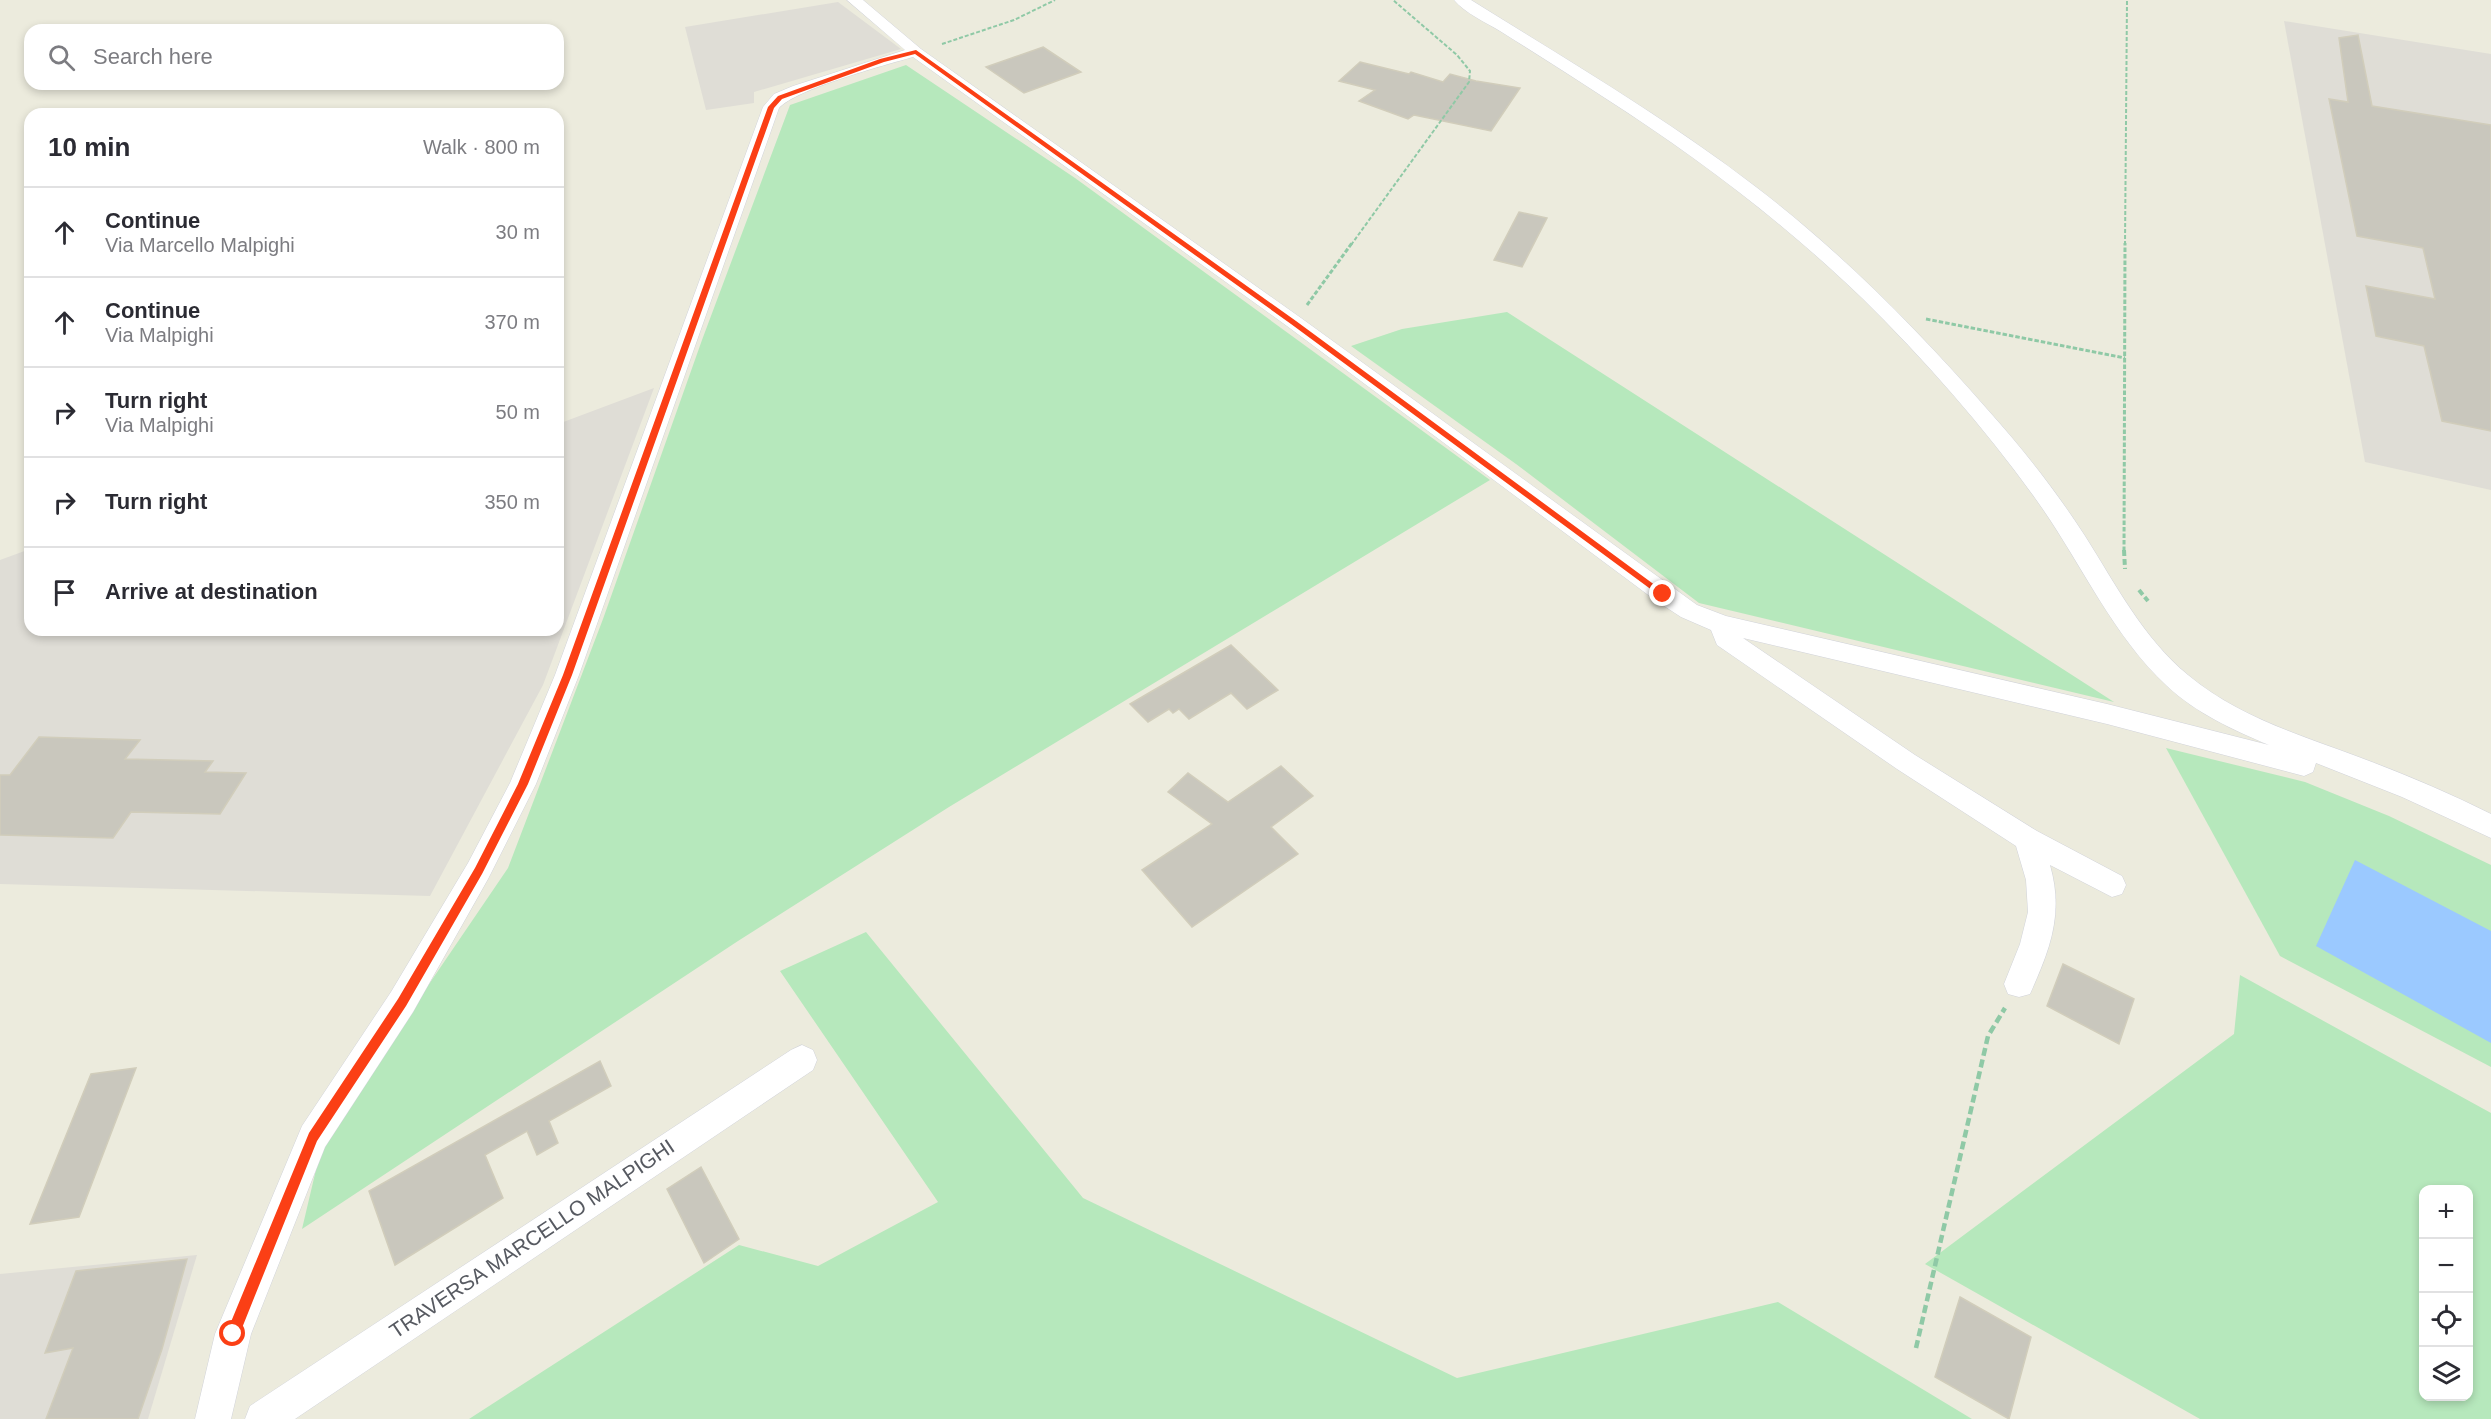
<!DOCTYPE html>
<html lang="en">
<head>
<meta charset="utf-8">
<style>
  body { margin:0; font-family:Helvetica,sans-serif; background:#f2f2f3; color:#2b2b33 }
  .controls { position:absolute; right:18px; bottom:18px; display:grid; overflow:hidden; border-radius:12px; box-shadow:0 3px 9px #0003 }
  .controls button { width:54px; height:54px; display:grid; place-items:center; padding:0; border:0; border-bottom:2px solid #e1e1e2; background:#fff; color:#2b2b33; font:30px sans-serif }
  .stop { position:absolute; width:18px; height:18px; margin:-14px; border:4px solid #fb3f15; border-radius:50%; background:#fff }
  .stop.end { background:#fb3f15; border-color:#fff; box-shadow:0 2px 6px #0008 }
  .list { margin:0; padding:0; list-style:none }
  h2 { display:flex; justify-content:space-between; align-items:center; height:78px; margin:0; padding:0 24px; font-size:26px }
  h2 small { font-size:20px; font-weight:400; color:#7c7c81 }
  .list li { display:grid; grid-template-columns:39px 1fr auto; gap:18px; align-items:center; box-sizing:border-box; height:90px; padding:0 24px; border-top:2px solid #e1e1e2 }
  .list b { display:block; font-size:22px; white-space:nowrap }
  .list p { margin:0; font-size:20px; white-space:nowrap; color:#7c7c81 }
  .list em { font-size:20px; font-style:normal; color:#7c7c81 }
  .icon { flex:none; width:33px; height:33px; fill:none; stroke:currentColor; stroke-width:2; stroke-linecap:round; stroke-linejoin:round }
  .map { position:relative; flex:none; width:2491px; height:1419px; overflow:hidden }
  .search { position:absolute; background:#fff; box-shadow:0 3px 9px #0003; left:24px; top:24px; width:540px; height:66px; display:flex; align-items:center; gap:15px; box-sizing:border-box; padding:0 21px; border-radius:18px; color:#7c7c81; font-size:22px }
  .panel { position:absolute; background:#fff; box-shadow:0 3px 9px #0003; left:24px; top:108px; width:540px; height:528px; border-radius:18px }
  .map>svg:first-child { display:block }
  .industrial { fill:#dfddd6 }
  .green { fill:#b6e8bc; fill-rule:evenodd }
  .water { fill:#9bc9ff }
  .building { fill:#c9c7bd; stroke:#d1cdbb; stroke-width:1.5 }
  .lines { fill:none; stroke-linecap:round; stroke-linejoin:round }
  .street-casing { stroke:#d1d3da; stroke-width:1 }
  .path-far3 { stroke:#8fc9a6; stroke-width:2; stroke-dasharray:4 2; stroke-linecap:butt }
  .path-far2 { stroke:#8fc9a6; stroke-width:3; stroke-dasharray:4.5 2; stroke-linecap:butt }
  .path-far1 { stroke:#8fc9a6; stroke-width:4; stroke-dasharray:6 3; stroke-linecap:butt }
  .path { stroke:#8fc9a6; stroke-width:4.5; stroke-dasharray:8 4; stroke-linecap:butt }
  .street { fill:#fff; fill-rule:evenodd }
  .route { fill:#fb3f15 }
  .labels { text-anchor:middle; stroke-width:4.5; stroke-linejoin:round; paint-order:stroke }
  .near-street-label { font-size:21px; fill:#575a61; stroke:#fff }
</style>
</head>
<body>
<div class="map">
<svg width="2491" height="1419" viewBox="0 0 2491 1419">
  <rect width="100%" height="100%" fill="#ecebdd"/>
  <!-- industrial -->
  <g class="industrial">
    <polygon points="838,2 901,49 754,92 754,103 706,110 685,27"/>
    <polygon points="2284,21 2491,54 2491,490 2365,462"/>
    <polygon points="654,388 543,685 430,896 0,884 0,560 30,549 30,630 558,630 558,424"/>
    <polygon points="197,1255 148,1419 0,1419 0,1274"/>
  </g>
  <!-- green -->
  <g class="green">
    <polygon points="906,65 1075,178 1490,480 949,807 738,941 302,1229 323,1140 508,868 603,619 702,340 790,105"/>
    <polygon points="1507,312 2114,702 1699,603 1516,464 1351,346 1402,329"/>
    <polygon points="2166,748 2305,782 2389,816 2491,865 2491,1067 2280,956"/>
    <polygon points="866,932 1083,1198 1457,1378 1778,1302 1972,1419 469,1419 739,1245 818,1266 938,1202 780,971"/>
    <path d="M2240 975 2491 1113V1419H2200L1925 1264 2234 1034ZM2424 1190H2468V1396H2424Z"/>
  </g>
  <!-- water -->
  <polygon class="water" points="2355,860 2491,931 2491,1043 2316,946"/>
  <!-- building -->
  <g class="building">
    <polygon points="2358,35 2372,106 2491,125 2491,431 2442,421 2424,346 2376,336 2366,286 2435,299 2423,248 2357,236 2329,99 2348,102 2339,38"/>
    <polygon points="1043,47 1081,72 1024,93 986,67"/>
    <polygon points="1360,62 1409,74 1411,72 1443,82 1450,74 1476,81 1520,88 1491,131 1414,115 1408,119 1359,101 1375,90 1339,81"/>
    <polygon points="1519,212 1547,218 1522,267 1494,260"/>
    <polygon points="1231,645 1278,690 1247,709 1231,693 1189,719 1179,709 1173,713 1169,709 1148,722 1130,704"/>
    <polygon points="39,737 140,740 125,759 213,761 205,772 246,773 220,814 131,812 113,838 0,835 0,775 10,775"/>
    <polygon points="1281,766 1313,796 1271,827 1298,854 1192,927 1142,870 1212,824 1168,792 1188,773 1228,802"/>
    <polygon points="2063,964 2134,999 2119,1044 2047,1006"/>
    <polygon points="600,1061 611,1086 549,1121 558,1143 537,1155 527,1131 485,1155 503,1198 395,1265 369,1191"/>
    <polygon points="136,1068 79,1217 30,1224 91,1074"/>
    <polygon points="701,1167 739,1239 704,1263 667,1189"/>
    <polygon points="187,1259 162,1349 138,1419 46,1419 73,1348 45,1353 76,1271"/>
    <polygon points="1960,1297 2031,1337 2009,1419 1935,1377"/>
  </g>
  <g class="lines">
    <!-- street casing -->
    <g class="street-casing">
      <g id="street">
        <path d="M847 0H863L921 49 1301 318 1697 605 1726 616 2107 704 2269 745C2233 730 2196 713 2167 686 2111 634 2080 560 2035 498 1984 427 1925 360 1862 298 1783 222 1697 157 1605 98 1570 75 1535 53 1500 31 1485 22 1465 13 1454 0H1471C1567 60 1666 118 1756 187 1841 252 1917 329 1987 409 2023 449 2056 491 2085 536 2116 585 2143 638 2188 675 2237 716 2297 734 2356 756 2402 773 2447 792 2491 814V838L2402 797 2316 763 2313 772 2304 776 2107 724 1743 638 1915 755 2037 831 2122 876 2126 885 2122 894 2112 897 2050 865C2064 914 2050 949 2030 994L2019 997 2008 994 2004 984 2020 944 2028 912 2026 880 2016 846 1897 769 1717 645 1711 630 1681 617 1655 600 1287 326 913 57C885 65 796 89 779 108L579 675 536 784 488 879 413 1012 325 1147 251 1334 231 1419H195L215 1334 302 1126 391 992 468 863 510 783 555 675 763 107 774 94 793 86 905 50Z"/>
        <polygon points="802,1045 813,1050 817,1060 813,1070 295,1419 245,1419 250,1406 791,1050"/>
      </g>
    </g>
    <!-- path-far3 -->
    <g class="path-far3">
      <polyline points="942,44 1014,20 1055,0"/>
      <polyline points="1351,245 1469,82 1470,71 1457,55 1393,0"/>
      <polyline points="2125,245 2127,0"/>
    </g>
    <!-- path-far2 -->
    <g class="path-far2">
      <polyline points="1307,305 1352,243"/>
      <polyline points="1926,319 2125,358"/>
      <polyline points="2124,551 2125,243"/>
    </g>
    <!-- path-far1 -->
    <g class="path-far1">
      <polyline points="2124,550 2125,569"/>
      <polyline points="2139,590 2148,601"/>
    </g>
    <!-- path -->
    <polyline class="path" points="1916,1348 1988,1036 2005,1008"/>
    <!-- street -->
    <use href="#street" class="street"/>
  </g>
  <!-- route -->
  <polygon class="route" points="916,50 1296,321 1667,594 1666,596 1660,596 1291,324 915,54 884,62 782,99 774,108 572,675 528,784 482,874 406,1006 317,1141 238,1338 233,1340 228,1338 226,1334 309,1133 398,999 475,868 518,784 563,675 768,107 778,96 880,59"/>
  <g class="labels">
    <!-- near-street labels -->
    <g class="near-street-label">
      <text transform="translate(532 1239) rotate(-34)" y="7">TRAVERSA MARCELLO MALPIGHI</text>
    </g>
  </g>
</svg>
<div class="controls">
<button>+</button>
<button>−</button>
<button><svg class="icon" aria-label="locate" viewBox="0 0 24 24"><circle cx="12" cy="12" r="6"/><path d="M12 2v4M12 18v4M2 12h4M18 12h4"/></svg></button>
<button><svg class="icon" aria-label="layers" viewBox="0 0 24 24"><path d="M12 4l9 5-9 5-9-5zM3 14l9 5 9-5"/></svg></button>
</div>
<div class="stop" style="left:233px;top:1334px"></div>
<div class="stop end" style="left:1663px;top:594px"></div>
<div class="search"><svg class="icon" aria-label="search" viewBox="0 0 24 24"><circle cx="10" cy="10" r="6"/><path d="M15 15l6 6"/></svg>Search here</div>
<section class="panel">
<h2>10 min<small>Walk · 800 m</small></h2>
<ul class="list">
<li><svg class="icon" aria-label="ahead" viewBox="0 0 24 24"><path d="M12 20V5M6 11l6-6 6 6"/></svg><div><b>Continue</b><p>Via Marcello Malpighi</p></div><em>30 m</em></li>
<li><svg class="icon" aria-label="ahead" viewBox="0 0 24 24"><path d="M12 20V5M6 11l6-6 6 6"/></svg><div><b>Continue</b><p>Via Malpighi</p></div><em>370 m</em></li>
<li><svg class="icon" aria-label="right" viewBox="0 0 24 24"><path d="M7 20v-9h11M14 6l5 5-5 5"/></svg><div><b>Turn right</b><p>Via Malpighi</p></div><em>50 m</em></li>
<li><svg class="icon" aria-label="right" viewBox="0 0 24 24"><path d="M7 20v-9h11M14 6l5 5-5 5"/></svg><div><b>Turn right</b></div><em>350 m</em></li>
<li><svg class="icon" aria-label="arrive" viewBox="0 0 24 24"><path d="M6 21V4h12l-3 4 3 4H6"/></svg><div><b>Arrive at destination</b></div></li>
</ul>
</section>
</div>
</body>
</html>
